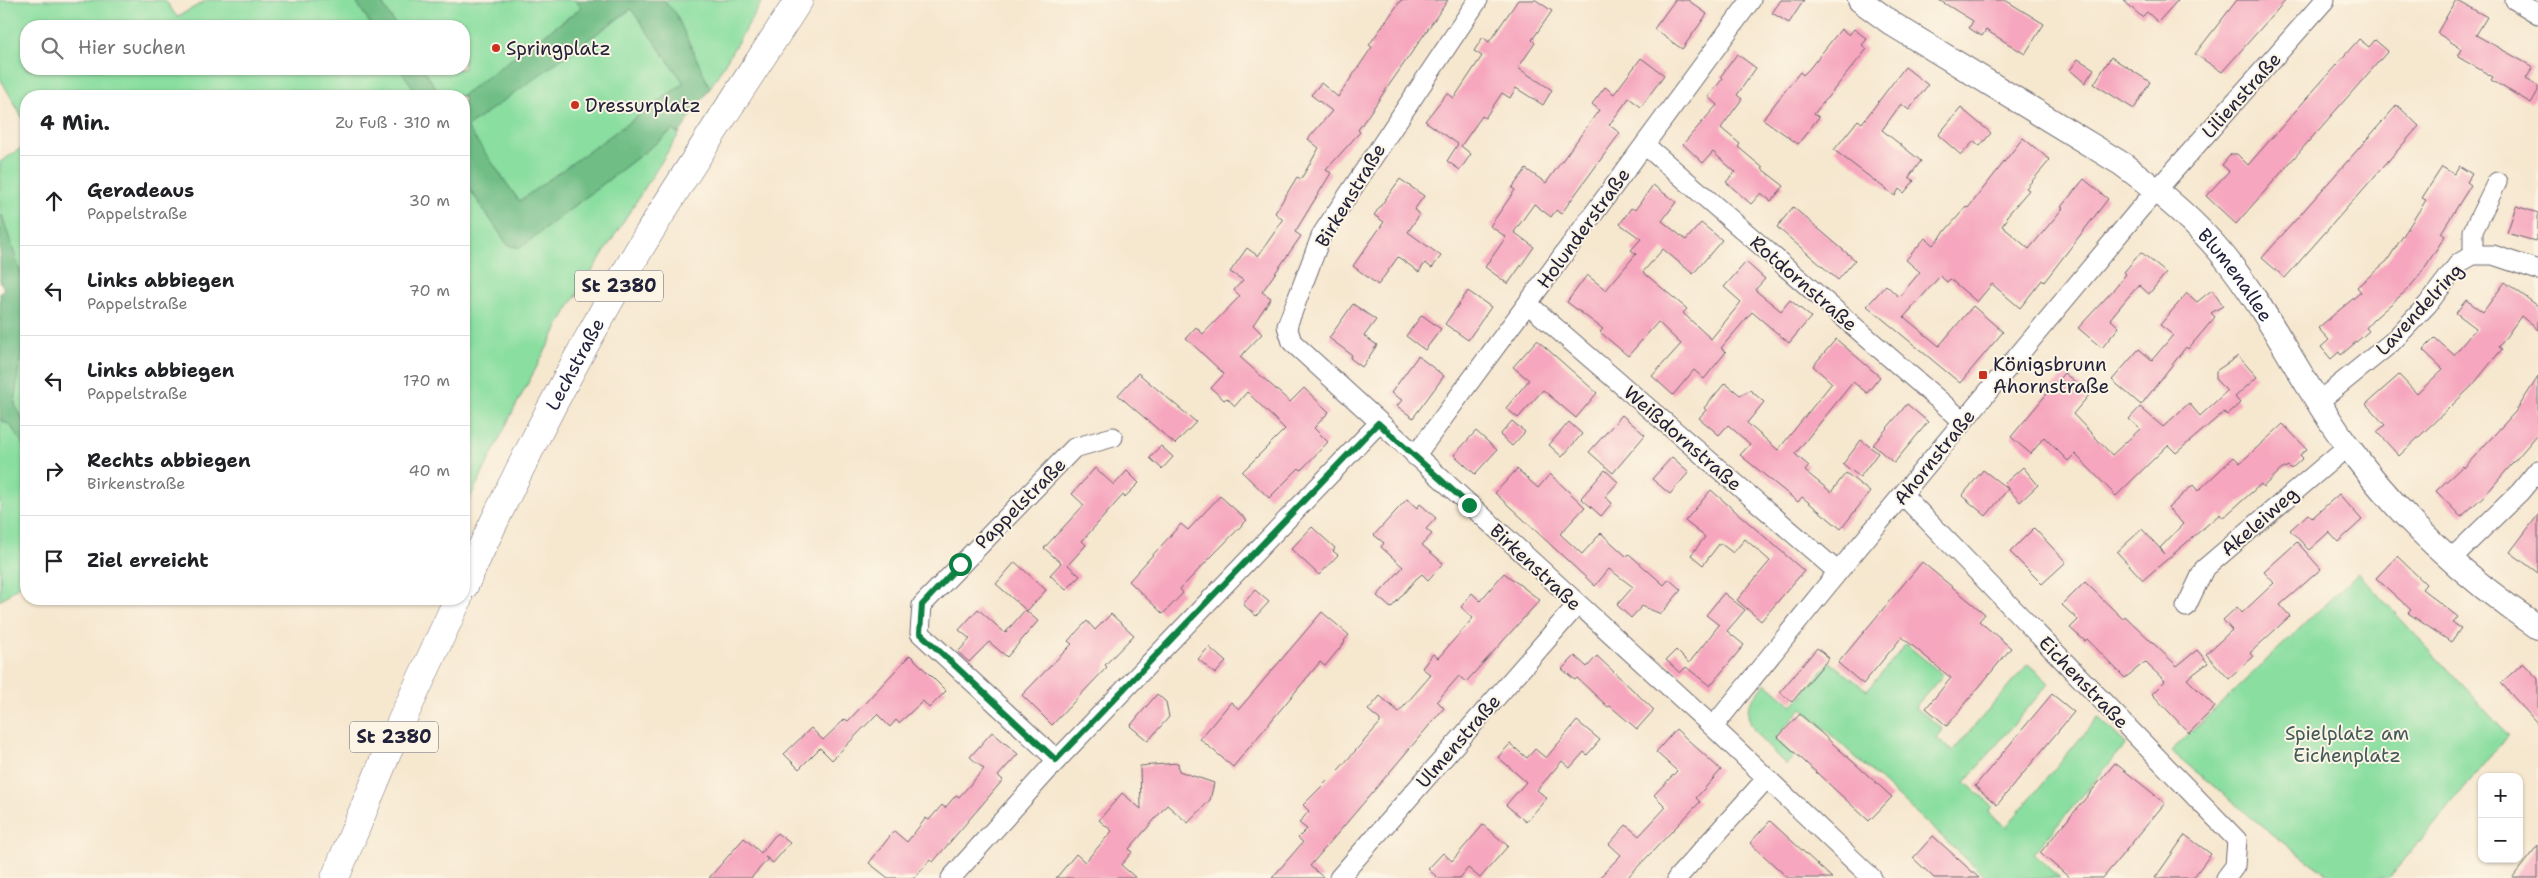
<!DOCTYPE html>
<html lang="de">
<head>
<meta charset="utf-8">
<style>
  body { margin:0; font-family:"Shantell Sans",sans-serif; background:#f6f6f6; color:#202124 }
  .controls { position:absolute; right:15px; bottom:15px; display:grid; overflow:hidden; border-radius:10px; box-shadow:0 1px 4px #0004 }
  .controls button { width:45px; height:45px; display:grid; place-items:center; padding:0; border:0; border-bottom:1px solid #e0e0e0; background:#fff; color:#202124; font:25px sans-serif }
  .stop { position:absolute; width:15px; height:15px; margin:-11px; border:4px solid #0b8043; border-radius:50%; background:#fff }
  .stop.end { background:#0b8043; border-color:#fff; box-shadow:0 1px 5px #0008 }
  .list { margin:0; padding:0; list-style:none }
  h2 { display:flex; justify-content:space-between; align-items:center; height:65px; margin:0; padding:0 20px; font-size:21px }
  h2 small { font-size:16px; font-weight:400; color:#757577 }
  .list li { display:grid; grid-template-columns:32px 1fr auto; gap:15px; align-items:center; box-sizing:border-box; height:90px; padding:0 20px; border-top:1px solid #e0e0e0 }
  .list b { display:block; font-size:19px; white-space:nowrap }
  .list p { margin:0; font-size:16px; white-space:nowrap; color:#757577 }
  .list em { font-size:16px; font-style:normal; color:#757577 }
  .icon { flex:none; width:28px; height:28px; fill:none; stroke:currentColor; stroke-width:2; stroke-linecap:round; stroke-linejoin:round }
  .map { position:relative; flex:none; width:2538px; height:878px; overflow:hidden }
  .search { position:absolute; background:#fff; box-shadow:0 1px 4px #0004; left:20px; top:20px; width:450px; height:55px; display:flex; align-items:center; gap:12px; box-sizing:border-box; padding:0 18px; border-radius:20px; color:#757577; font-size:19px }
  .panel { position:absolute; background:#fff; box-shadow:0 1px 4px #0004; left:20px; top:90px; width:450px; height:515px; border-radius:20px }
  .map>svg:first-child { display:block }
  .green { fill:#8adea0; stroke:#56806e }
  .forest { fill:#6fbd86; stroke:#487060; fill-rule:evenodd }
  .building { fill:#f6a6be }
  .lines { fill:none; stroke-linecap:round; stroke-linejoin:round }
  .minor-casing { stroke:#6c676f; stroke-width:21 }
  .tertiary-casing { stroke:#6c676f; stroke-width:26 }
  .primary-casing { stroke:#6c676f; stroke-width:29 }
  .minor { stroke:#fff; stroke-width:19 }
  .tertiary { stroke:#fff; stroke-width:24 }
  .primary { stroke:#fff; stroke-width:28 }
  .route { stroke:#0b8043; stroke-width:6 }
  .poi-dot { fill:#c8321e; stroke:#fcf5e5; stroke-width:2 }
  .labels { text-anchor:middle; stroke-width:4; stroke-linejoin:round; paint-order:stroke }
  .shield { fill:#fcf5e5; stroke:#63616e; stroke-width:1 }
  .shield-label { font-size:18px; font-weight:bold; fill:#22223b }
  .poi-label { font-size:19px; fill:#22223b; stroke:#fcf5e5; text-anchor:start }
  .street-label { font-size:19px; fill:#22223b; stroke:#fcf5e5 }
  .park-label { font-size:19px; fill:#415a59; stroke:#fcf5e5 }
</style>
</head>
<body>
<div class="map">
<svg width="2538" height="878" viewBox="0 0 2538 878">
  <rect width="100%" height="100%" fill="#fcf5e5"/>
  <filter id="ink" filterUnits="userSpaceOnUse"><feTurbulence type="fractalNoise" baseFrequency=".02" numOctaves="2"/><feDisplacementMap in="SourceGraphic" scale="10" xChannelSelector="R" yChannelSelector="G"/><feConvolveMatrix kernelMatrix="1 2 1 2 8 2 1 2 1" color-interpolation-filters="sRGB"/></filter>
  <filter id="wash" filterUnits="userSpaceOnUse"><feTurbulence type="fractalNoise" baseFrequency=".0096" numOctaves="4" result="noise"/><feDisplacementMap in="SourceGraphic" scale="20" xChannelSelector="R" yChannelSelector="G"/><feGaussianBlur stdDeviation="1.12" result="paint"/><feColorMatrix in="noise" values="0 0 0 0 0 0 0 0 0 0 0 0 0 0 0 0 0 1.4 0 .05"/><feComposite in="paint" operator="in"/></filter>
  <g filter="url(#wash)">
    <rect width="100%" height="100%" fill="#f6e7cf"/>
    <!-- green -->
    <g class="green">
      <polygon points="0,0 165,0 177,17 207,0 355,0 372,26 26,26 26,69 400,69 419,96 26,96 26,124 0,78"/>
      <polygon points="380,0 576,0 581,8 461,96 441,96 423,69 464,69 464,26 396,26"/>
      <polygon points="663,0 763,0 710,88 675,13"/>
      <polygon points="631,9 684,83 520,202 466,127"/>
      <polygon points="673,130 679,134 566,312 513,411 464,511 464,181 508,245 520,248"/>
      <polygon points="26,145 26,289 0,212 0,162"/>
      <polygon points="26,344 26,425 15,405 18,370"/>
      <polygon points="0,419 11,426 26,449 26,580 0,601"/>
      <polygon points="2358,573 2508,735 2389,878 2332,878 2274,836 2171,751"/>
      <path d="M1906 644 1943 675 1915 707 1943 729 1937 739 1953 751 2028 664 2049 683 1965 782 1992 806 1988 812 2006 827 2098 717 2126 744 2033 854 2060 878H1987L1802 708 1775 738 1794 756 1786 765C1774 751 1742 728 1749 706 1752 698 1761 690 1766 683L1793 706 1830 662 1867 690Z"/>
    </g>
    <!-- forest -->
    <g class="forest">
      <polygon points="355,0 380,0 396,26 372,26"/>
      <path d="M576 0H663L675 12 710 88 679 134 673 130 520 248 508 245 464 181V96H461L581 8ZM631 9 684 83 519 201 467 127Z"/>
      <polygon points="400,69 423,69 441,96 419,96"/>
      <polygon points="2,215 26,289 26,344 18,370 15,405 26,425 26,449 11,426 0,419 0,294 4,288 0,281 0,216"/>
    </g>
    <g id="blocks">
      <!-- building -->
      <g class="building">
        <polygon points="1401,0 1448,0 1358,130 1360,132 1326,170 1331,173 1295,232 1301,236 1262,292 1271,298 1253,325 1262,334 1240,357 1290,402 1304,388 1329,412 1314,428 1328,442 1301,470 1299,468 1269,498 1242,472 1285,429 1247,392 1235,406 1227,398 1224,400 1211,388 1224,374 1186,338 1196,327 1203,334 1240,296 1234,290 1243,280 1230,272 1247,248 1258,256 1283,220 1275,213 1297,177 1301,179 1319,148 1308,139 1332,111 1311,95 1321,83 1338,97 1372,47 1369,45"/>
        <polygon points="1518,0 1536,0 1552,11 1532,40 1535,43 1518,68 1552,90 1543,105 1516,88 1510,98 1502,93 1485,118 1482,116 1461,146 1471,154 1460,170 1447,161 1458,144 1425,121 1447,93 1454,98 1482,56 1474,51 1483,37 1489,42"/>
        <polygon points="1675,0 1688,0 1707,14 1682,49 1654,29"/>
        <polygon points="1781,0 1804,0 1789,23 1772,13"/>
        <polygon points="1939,0 2005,0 2044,24 2025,54 1986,30 1982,36 1975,32 1969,28 1973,21"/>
        <polygon points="2123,0 2178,0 2158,22 2147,12 2142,17"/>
        <polygon points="2237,0 2286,0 2222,72 2195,54"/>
        <polygon points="2456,0 2487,17 2476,35 2533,67 2526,79 2538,86 2538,91 2531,103 2491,80 2493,77 2458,57 2462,49 2437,33"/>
        <polygon points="1841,29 1849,35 1854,29 1867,39 1862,45 1867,49 1814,114 1819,117 1798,144 1763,119 1800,72 1803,75 1809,69"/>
        <polygon points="2359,39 2369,47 2375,40 2388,51 2236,224 2206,196 2229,171 2222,165 2231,154 2237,154 2248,165"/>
        <polygon points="1737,54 1756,68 1737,95 1742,99 1721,128 1740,144 1738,147 1763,168 1762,169 1784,186 1771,201 1761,193 1751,204 1726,182 1735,172 1713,152 1703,163 1683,144 1717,105 1708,97 1723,78 1721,76"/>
        <polygon points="2111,57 2150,82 2134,109 2094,84"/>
        <polygon points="1641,58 1664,75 1641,107 1629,98 1609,125 1620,133 1561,214 1556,210 1551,217 1534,204 1514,232 1534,247 1508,284 1485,267 1506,237 1490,226 1515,190 1512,188 1526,169 1546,183 1599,110 1592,104 1605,87 1614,94"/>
        <polygon points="2078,59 2094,69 2085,83 2070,70"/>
        <polygon points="1905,67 1928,85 1909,110 1901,104 1882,130 1921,161 1909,177 1914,181 1904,193 1899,189 1895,196 1834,150 1858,120 1862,123"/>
        <polygon points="2397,105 2419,126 2285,278 2262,258"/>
        <polygon points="1961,108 1991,133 1980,146 1974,141 1961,155 1938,135"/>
        <polygon points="2023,138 2050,160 2026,188 2029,190 2006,217 2008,218 2002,226 2029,249 2063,208 2061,207 2084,179 2108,199 2048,277 2044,282 2042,280 2020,308 1992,284 1977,302 1950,279 1947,282 1940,276 1904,317 1939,346 1973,306 2003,332 1960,383 1867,306 1886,285 1899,297 1920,272 1906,260 1925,238 1933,245 1966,207 1968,208"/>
        <polygon points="2459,166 2472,174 2467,182 2471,185 2441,233 2445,236 2420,275 2408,289 2373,320 2366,328 2369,331 2341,355 2339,352 2331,359 2321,347 2329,340 2318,328 2361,292 2357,287 2387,261 2426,200 2422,198 2442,167 2454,174"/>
        <polygon points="1400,179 1424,196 1414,210 1420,214 1408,232 1441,256 1432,268 1425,263 1419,272 1398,257 1378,285 1353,266 1384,222 1374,215"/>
        <polygon points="1653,185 1676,202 1662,221 1686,240 1701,223 1722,240 1693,274 1663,249 1643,272 1687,309 1683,313 1711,339 1741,302 1724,287 1746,262 1765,279 1755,290 1781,311 1790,300 1811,317 1789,343 1752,312 1721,348 1726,352 1704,379 1694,370 1673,395 1652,376 1681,344 1658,322 1628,356 1600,332 1603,329 1567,302 1587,275 1606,290 1636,254 1631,250 1641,239 1620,224 1631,208 1635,210"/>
        <polygon points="2516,206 2538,213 2538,233 2535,241 2507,233"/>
        <polygon points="1793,207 1855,260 1838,280 1777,227"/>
        <polygon points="2141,252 2166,273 2149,294 2139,285 2129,296 2110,319 2119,327 2102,348 2078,328 2117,286 2126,274 2124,272"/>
        <polygon points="2505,282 2538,306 2538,330 2521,316 2499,347 2502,349 2472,386 2399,456 2377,432 2385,425 2366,404 2399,375 2417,394 2443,369 2423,350 2435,338 2454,355 2476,328 2456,313 2466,300 2483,312"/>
        <polygon points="2212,290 2223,306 2211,313 2215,317 2188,349 2186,347 2141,405 2112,380 2139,349 2152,360 2173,335 2160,325 2187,293 2197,302"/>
        <polygon points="1468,291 1491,307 1468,340 1445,324"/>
        <polygon points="1353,304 1376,320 1364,336 1377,345 1362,367 1350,358 1352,355 1329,338"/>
        <polygon points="1422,315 1441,329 1425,350 1406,336"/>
        <polygon points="1836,339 1880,377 1867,393 1853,382 1795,454 1809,466 1805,471 1831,492 1846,473 1870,492 1841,529 1802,497 1798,502 1740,455 1750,444 1728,425 1719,435 1699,418 1706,410 1704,408 1725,383 1740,395 1750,390 1764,402 1747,423 1778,450 1832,383 1813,366"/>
        <polygon points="1537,340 1597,393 1576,418 1543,390 1518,418 1506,408 1529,380 1513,367"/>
        <polygon points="1418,356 1444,376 1413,418 1397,406 1402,400 1391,393"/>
        <polygon points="2238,356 2257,377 2235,397 2240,403 2227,415 2224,412 2176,453 2168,445 2116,496 2075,454 2068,461 2044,437 2031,454 2011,437 2064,373 2090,394 2073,414 2112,455 2140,429 2129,419 2140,407 2163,427 2189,403 2200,416 2227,391 2216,380 2216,371"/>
        <polygon points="1138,373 1196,422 1175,444 1118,395"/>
        <polygon points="2538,377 2538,434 2487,493 2461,517 2436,491 2463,466 2464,468 2516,411"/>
        <polygon points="1907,404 1928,422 1894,463 1873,445"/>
        <polygon points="1622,415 1645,435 1613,473 1589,452"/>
        <polygon points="1512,421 1525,432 1512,446 1500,435"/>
        <polygon points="1569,422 1582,434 1562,457 1549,445"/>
        <polygon points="2283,424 2307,449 2300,455 2303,458 2291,469 2288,466 2281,470 2263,487 2261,484 2223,518 2220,514 2143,580 2117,552 2142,529 2165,554 2160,548 2183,524 2168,508 2193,485 2198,491 2234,457 2240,463"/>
        <polygon points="1476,431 1497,450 1475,474 1454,455"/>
        <polygon points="1861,440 1878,453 1860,477 1843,464"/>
        <polygon points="1161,446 1173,457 1162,469 1150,458"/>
        <polygon points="1672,457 1689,472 1670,494 1652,479"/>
        <polygon points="2023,467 2038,485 2020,502 2004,484"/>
        <polygon points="1095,468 1114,485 1127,471 1139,483 1125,497 1123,495 1082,541 1086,545 1068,565 1080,576 1066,590 1050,575 1061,563 1044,548 1084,505 1072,494"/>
        <polygon points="1517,469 1538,488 1550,474 1585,507 1560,534 1582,554 1601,533 1627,557 1629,554 1664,585 1669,579 1681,590 1661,614 1642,606 1631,618 1617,605 1633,587 1609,569 1595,586 1495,493"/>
        <polygon points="1605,470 1618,482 1605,497 1612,503 1601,516 1581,498"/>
        <polygon points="1983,470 2008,489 1986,516 1962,496"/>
        <polygon points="1711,490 1804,571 1761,621 1737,600 1770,561 1745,539 1733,553 1720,543 1703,565 1691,555 1705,537 1685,521"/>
        <polygon points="2339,494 2362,520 2338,542 2329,532 2309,550 2290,530 2308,514 2312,518"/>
        <polygon points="1220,496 1247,520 1180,589 1183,593 1163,614 1129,581 1181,524 1188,530"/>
        <polygon points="1407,499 1417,508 1420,504 1436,518 1426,529 1432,534 1422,545 1443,563 1428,580 1422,574 1416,579 1391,608 1377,596 1403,567 1381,547 1384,543 1374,535"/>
        <polygon points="2538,515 2538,573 2510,552"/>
        <polygon points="1312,527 1335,548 1333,551 1338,555 1319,575 1291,549"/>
        <polygon points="2034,528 2066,562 2042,584 2010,552"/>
        <polygon points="2297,542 2321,569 2280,605 2290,616 2250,653 2253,657 2229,679 2206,654 2232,630 2223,620 2237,607 2242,613 2274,583 2264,572"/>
        <polygon points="2397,556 2426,584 2422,589 2458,617 2453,623 2461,628 2451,642 2408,613 2411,610 2376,578"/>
        <polygon points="1015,562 1046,590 1027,611 996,584"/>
        <polygon points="1922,562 1985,614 1979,621 2011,648 1947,726 1926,708 1951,678 1902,637 1863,684 1838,663"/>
        <polygon points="1504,573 1540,600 1466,682 1459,676 1437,701 1444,708 1310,866 1324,878 1272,878 1303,842 1298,838 1307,829 1299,823 1309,811 1303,805 1340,768 1380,723 1380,720 1368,710 1380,696 1399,712 1431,675 1422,668 1433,654 1438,658 1473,618 1461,607 1472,593 1480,601"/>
        <polygon points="2085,582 2123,619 2125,616 2177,666 2197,650 2208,663 2187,679 2215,707 2189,733 2152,694 2165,681 2145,662 2125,678 2087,639 2085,641 2070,628 2078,620 2062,605"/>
        <polygon points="1255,590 1269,602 1256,616 1243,604"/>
        <polygon points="1724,593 1745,610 1727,631 1744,645 1710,686 1686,667 1680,673 1666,660 1676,650 1689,663 1719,625 1706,615"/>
        <polygon points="978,609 1005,633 1025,610 1038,621 1007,657 989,642 969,662 958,652 970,639 959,630"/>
        <polygon points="1322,612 1349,635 1344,641 1345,642 1325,666 1320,662 1233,767 1200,739 1231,702 1239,709"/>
        <polygon points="1111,614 1134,635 1105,665 1107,667 1052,725 1022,695 1072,644 1068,641 1087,621 1095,630"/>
        <polygon points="1209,647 1226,662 1215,674 1198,659"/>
        <polygon points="1817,648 1829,658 1792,702 1780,692"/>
        <polygon points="910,655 946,691 929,708 923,701 899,723 896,720 890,727 877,714 832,760 820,748 799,769 784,754 811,728 823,740 845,719 848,721"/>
        <polygon points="1575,656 1587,667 1597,656 1654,710 1637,729 1610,706 1608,707 1577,678 1575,680 1562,669"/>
        <polygon points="2523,663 2538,679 2538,724 2501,683"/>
        <polygon points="1157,694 1166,702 1169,717 1148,741 1130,726"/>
        <polygon points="2052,694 2074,712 1997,805 1975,786"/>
        <polygon points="1800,714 1892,797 1869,821 1778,737"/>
        <polygon points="1577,721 1600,740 1587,755 1584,752 1570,768 1562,761 1537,790 1547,798 1526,822 1506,805 1526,782 1498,757 1510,744 1527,758 1535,749 1546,758"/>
        <polygon points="1676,729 1721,770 1696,798 1700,802 1627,878 1599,878 1621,855 1609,844 1626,825 1639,836 1666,807 1654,795 1677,771 1656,752"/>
        <polygon points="992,732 1018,754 998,776 1003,780 933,862 930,860 915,878 888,878 869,863 894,831 907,842 926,818 929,820 942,805 945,808 956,795 959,797 984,769 970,757"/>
        <polygon points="1178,763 1179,771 1214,783 1210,800 1188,823 1167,805 1129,849 1132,852 1121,865 1136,878 1056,878 1076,854 1085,862 1112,831 1099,820 1122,793 1141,809 1140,766"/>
        <polygon points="2115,763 2165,803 2103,878 2070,878 2040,853"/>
        <polygon points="1770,821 1805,853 1832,878 1788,878 1750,843"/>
        <polygon points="1483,825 1508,846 1480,878 1468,868 1460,878 1438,878 1428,869 1443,853 1452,861"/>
        <polygon points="777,833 790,843 773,863 765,857 768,859 751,878 709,878 744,838 761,853"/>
        <polygon points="2185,835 2211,854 2193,878 2155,878"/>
        <polygon points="1933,836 1979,878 1934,878 1913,858"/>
        <polygon points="2538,845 2538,878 2512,878"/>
      </g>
    </g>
  </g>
  <g filter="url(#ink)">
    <use href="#blocks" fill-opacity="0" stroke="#6c676f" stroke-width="1"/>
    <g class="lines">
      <!-- minor casing -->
      <g class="minor-casing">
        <g id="minor">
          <polyline points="1478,0 1322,234 1287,326 1292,342 1713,727 1872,878"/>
          <polyline points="2515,0 2538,14"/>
          <polyline points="1645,145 1963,421"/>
          <polyline points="2473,255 2473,231 2497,182"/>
          <polyline points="1528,304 1838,572"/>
          <polyline points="2318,402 2392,342 2428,304 2459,263 2473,255 2493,255 2538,270"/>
          <polyline points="1415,456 1751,0"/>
          <polyline points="1903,495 2237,840 2235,866 2226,878"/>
          <polyline points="2451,559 2520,492 2538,470"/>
          <polyline points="2186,607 2204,569 2348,446"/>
          <polyline points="1713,727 1838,572 2139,210 2325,0"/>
          <polyline points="1057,760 920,633 922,605 1074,448 1113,437"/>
          <polyline points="951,878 1057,760 1379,423"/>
          <polyline points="1339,878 1577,605"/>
          <polyline points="1677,878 1766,779"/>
        </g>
      </g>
      <!-- tertiary casing -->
      <g class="tertiary-casing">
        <g id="tertiary">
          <path id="s1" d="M1860 0 1894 25 2122 164C2159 191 2194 220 2223 255 2271 314 2302 384 2347 445 2398 516 2466 579 2538 627"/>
        </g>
      </g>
      <!-- primary casing -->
      <g class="primary-casing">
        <g id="primary">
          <path id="s2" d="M464 586C518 468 579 350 646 238 695 157 748 79 799 0"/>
          <polyline points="335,878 390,746 458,599"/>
        </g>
      </g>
      <!-- minor -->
      <use href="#minor" class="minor"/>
      <!-- tertiary -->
      <use href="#tertiary" class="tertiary"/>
      <!-- primary -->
      <use href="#primary" class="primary"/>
    </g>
  </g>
  <g class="lines" filter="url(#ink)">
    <!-- route -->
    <polyline class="route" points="960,564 922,605 920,633 1056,760 1378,423 1469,505"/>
  </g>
  <!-- markers -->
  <g class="poi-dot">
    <circle cx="496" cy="48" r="5"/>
    <circle cx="575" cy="105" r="5"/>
    <rect x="1978" y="370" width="10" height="10" rx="2.5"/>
  </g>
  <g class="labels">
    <!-- shield labels -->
    <g class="shield">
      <rect x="575" y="270.5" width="88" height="31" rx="4"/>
      <rect x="350" y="721.5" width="88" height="31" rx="4"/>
    </g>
    <g class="shield-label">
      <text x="619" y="292">St 2380</text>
      <text x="394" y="743">St 2380</text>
    </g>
    <!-- poi labels -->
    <g class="poi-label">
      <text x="506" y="55">Springplatz</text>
      <text x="585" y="112">Dressurplatz</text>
      <text x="1993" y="371">Königsbrunn<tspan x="1993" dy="22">Ahornstraße</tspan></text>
    </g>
    <!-- street labels -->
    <g class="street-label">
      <text transform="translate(2241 95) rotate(-48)" y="7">Lilienstraße</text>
      <text transform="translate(1350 195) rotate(-59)" y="7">Birkenstraße</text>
      <text transform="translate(1583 228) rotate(-54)" y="7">Holunderstraße</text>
      <text dy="7" stroke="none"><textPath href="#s1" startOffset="469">Blumenallee</textPath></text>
      <text transform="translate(1804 283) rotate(41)" y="7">Rotdornstraße</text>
      <text transform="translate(2419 309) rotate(-47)" y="7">Lavendelring</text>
      <text dy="7" stroke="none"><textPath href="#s2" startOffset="248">Lechstraße</textPath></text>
      <text transform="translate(1683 438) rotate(41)" y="7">Weißdornstraße</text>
      <text transform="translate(1934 457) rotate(-51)" y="7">Ahornstraße</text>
      <text transform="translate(1020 503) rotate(-45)" y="7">Pappelstraße</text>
      <text transform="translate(2259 521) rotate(-41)" y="7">Akeleiweg</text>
      <text transform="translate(1536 567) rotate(43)" y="7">Birkenstraße</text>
      <text transform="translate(2084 682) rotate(46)" y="7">Eichenstraße</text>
      <text transform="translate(1458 741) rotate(-49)" y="7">Ulmenstraße</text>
    </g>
    <!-- park labels -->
    <g class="park-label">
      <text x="2347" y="740">Spielplatz am<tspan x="2347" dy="22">Eichenplatz</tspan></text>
    </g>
  </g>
</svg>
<div class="controls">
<button>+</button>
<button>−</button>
</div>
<div class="stop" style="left:960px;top:564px"></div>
<div class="stop end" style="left:1469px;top:505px"></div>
<div class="search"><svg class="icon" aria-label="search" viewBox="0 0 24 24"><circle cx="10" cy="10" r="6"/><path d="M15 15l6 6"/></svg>Hier suchen</div>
<section class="panel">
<h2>4 Min.<small>Zu Fuß · 310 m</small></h2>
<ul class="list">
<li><svg class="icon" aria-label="ahead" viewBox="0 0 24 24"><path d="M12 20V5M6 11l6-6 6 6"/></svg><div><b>Geradeaus</b><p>Pappelstraße</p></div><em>30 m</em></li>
<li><svg class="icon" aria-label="left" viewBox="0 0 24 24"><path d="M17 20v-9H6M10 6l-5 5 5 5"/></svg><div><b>Links abbiegen</b><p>Pappelstraße</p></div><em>70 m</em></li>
<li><svg class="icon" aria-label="left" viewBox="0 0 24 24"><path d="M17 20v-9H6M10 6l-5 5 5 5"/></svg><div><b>Links abbiegen</b><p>Pappelstraße</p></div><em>170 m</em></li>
<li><svg class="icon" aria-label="right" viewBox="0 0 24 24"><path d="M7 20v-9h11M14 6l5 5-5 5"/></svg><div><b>Rechts abbiegen</b><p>Birkenstraße</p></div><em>40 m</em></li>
<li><svg class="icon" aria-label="arrive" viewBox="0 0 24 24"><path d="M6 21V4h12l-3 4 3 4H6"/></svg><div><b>Ziel erreicht</b></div></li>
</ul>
</section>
</div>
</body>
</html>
